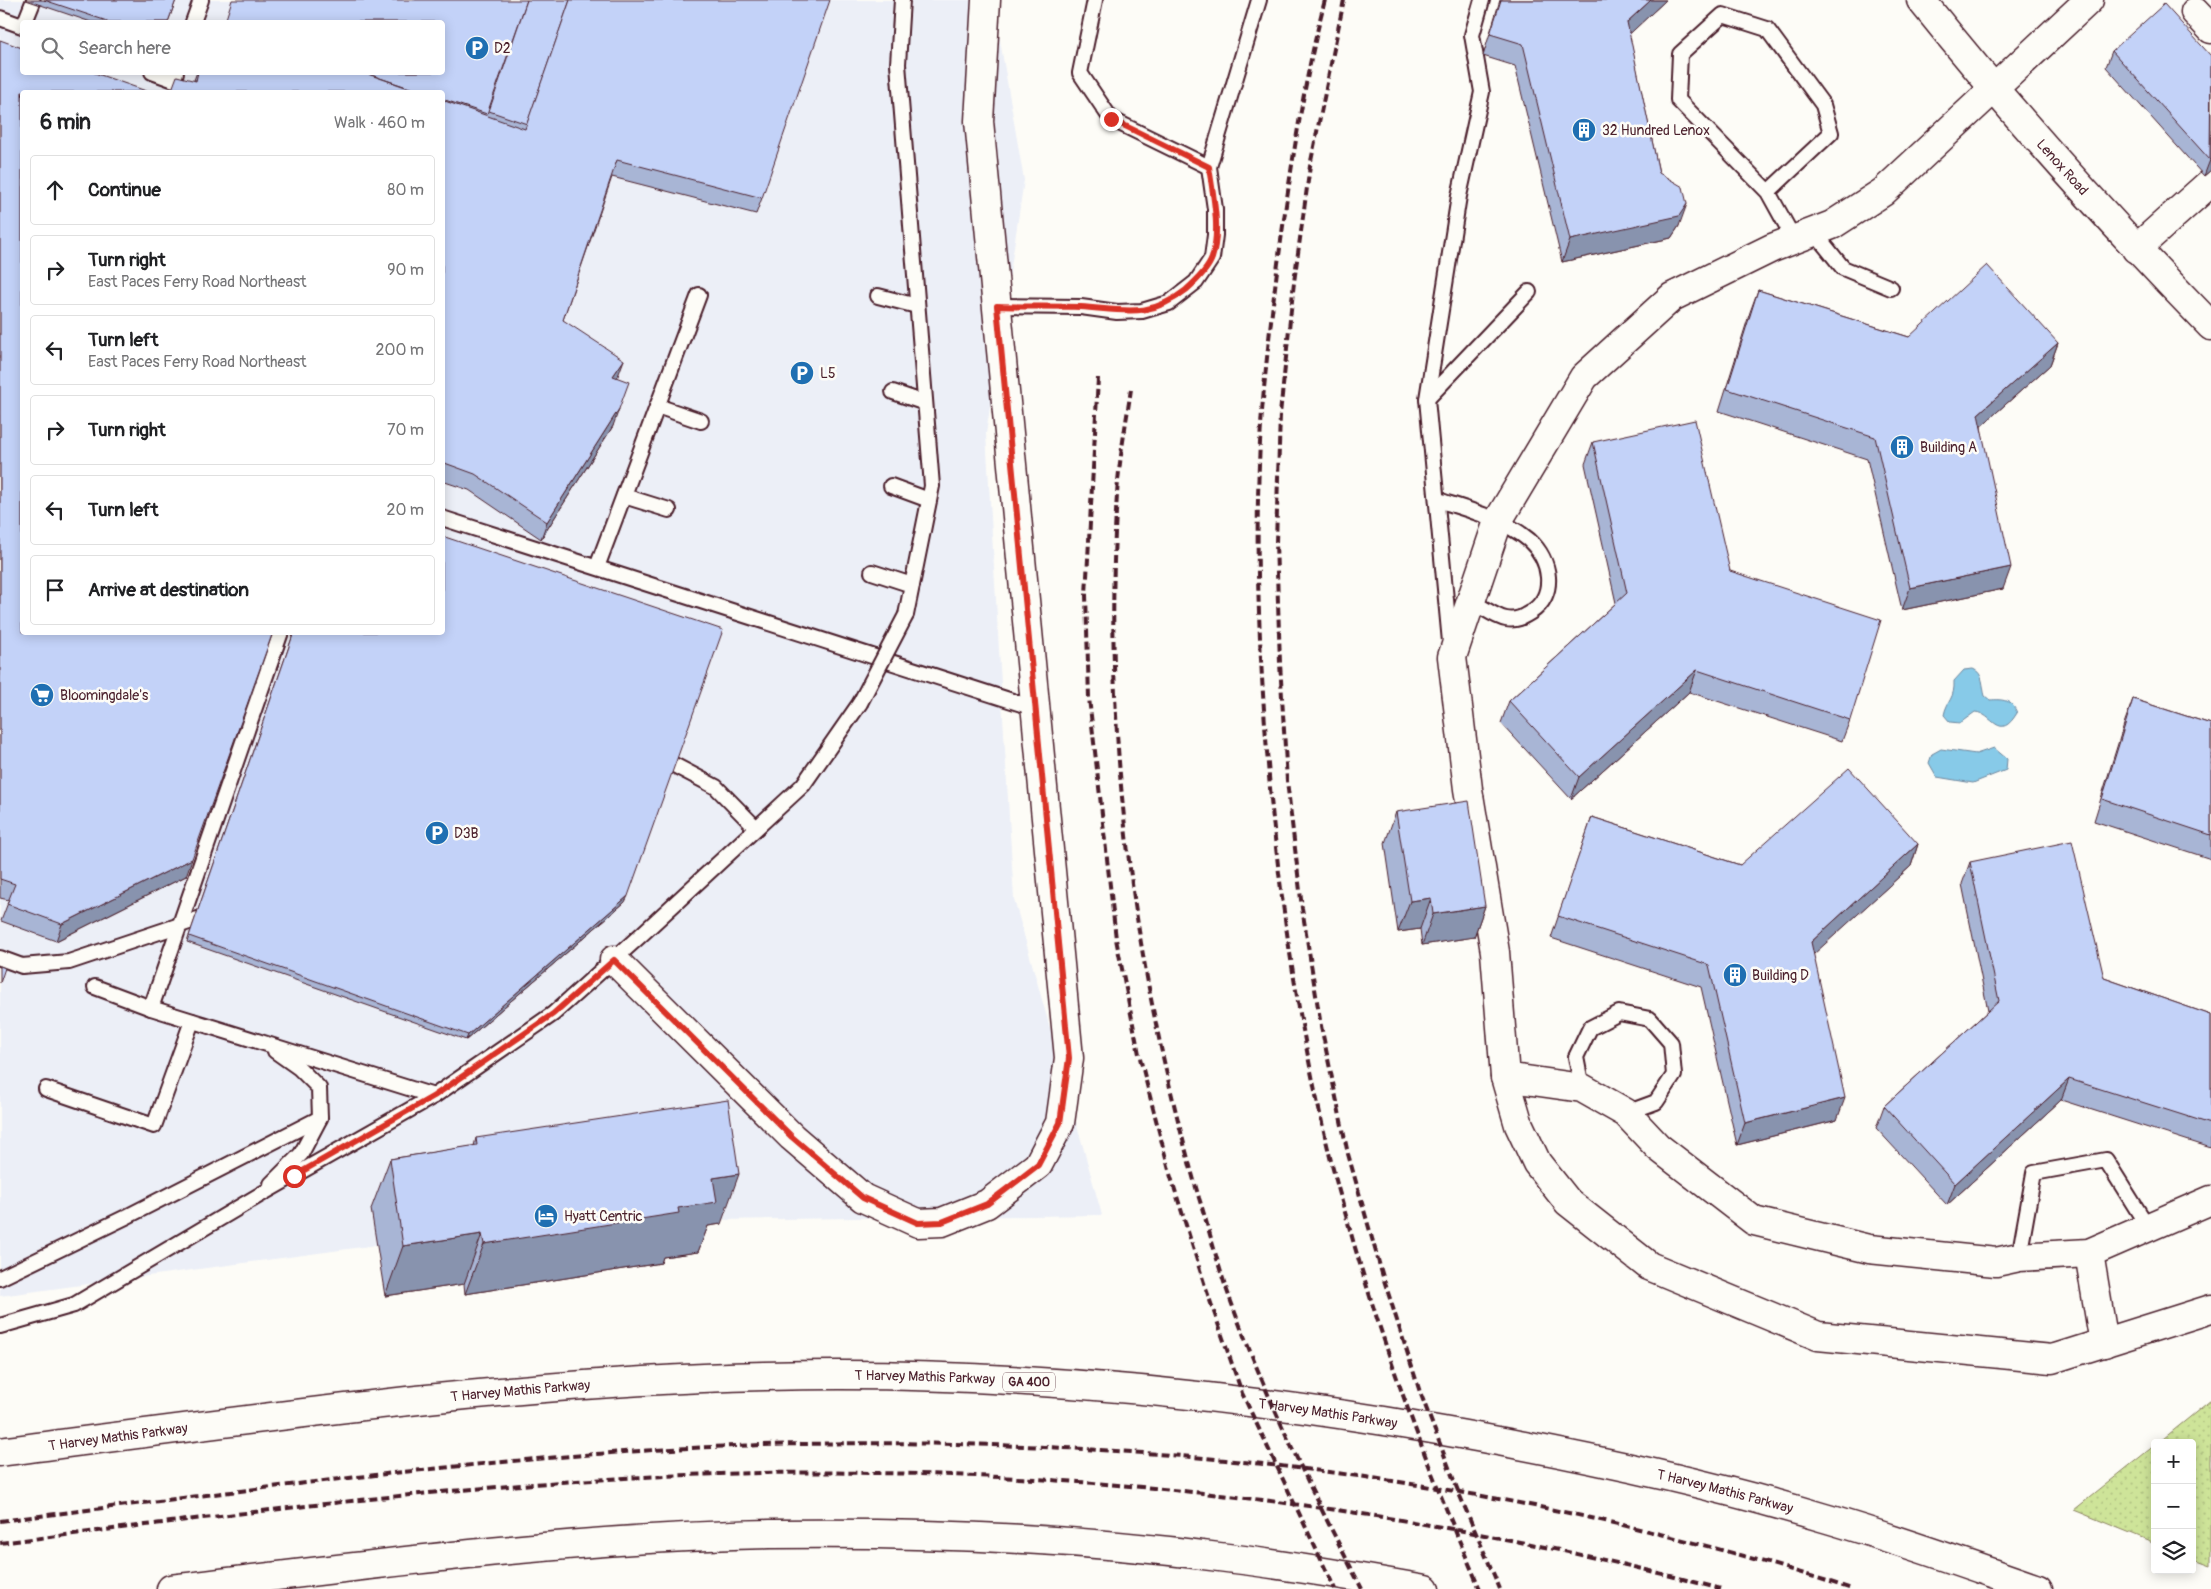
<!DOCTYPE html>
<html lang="en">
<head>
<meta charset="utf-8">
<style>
  body { margin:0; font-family:Pangolin,sans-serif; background:#f2f2f2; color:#202124 }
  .controls { position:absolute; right:15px; bottom:15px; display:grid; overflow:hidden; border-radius:5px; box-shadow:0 2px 12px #0003 }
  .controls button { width:45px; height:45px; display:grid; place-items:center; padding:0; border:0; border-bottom:1px solid #e0e0e0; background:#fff; color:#202124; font:25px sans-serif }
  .stop { position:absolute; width:15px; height:15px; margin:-11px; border:4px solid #d93025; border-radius:50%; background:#fff }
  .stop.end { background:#d93025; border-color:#fff; box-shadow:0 1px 5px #0008 }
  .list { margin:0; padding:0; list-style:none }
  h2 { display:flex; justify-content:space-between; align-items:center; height:65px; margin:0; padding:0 20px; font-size:21px }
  h2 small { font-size:16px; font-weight:400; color:#757577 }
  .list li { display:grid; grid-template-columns:32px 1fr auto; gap:15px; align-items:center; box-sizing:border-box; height:70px; margin:0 10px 10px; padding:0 10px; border:1px solid #e0e0e0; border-radius:5px }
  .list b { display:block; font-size:19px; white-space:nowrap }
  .list p { margin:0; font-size:16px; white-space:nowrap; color:#757577 }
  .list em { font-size:16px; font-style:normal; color:#757577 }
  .icon { flex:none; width:28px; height:28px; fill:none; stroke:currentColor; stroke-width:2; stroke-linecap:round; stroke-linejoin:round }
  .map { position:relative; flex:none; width:2211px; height:1589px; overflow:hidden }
  .search { position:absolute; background:#fff; box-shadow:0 2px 12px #0003; left:20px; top:20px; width:425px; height:55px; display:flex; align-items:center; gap:12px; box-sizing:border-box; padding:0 18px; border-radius:5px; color:#757577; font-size:19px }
  .panel { position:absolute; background:#fff; box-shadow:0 2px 12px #0003; left:20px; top:90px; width:425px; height:545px; border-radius:5px }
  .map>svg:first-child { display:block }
  .built { fill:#eceff7; fill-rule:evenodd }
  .park { fill:url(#park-dots); stroke:#8c8262 }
  .water { fill:#87cae8; stroke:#6f869c }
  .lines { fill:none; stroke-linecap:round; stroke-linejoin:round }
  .service-casing { stroke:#4a1f2b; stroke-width:18 }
  .minor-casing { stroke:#4a1f2b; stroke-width:31 }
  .tertiary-casing { stroke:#4a1f2b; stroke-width:31 }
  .motorway-casing { stroke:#4a1f2b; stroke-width:31 }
  .service { stroke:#fdfcf7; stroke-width:14 }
  .minor { stroke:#fdfcf7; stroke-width:28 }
  .tertiary { stroke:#fdfcf7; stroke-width:28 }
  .motorway { stroke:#fdfcf7; stroke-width:28 }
  .rail { stroke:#4a1f2b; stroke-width:4; stroke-dasharray:8 4; stroke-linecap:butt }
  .service-bridge-casing { stroke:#4a1f2b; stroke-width:18; stroke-linecap:butt }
  .service-bridge { stroke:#fdfcf7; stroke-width:14 }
  .wall { fill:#a8b5d5; stroke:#4a1f2b }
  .shaded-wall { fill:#8893ae; stroke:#4a1f2b }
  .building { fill:#c3d2f8; stroke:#4a1f2b }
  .route { stroke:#d93025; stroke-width:6 }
  .labels { text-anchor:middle; stroke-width:5; stroke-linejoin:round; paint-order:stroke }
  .shield { fill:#fdfcf7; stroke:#806168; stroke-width:1 }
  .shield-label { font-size:12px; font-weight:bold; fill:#4a1f2b }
  .poi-label { font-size:14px; fill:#4a1f2b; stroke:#fdfcf7; text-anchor:start }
  .street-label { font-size:14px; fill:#4a1f2b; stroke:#fdfcf7 }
</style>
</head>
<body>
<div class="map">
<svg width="2211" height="1589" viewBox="0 0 2211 1589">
  <defs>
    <pattern id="park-dots" width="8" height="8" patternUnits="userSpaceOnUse" patternTransform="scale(1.25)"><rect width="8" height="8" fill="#cee499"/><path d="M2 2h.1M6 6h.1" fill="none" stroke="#b2c384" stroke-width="1.8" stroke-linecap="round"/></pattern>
  </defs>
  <rect width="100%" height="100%" fill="#fdfcf7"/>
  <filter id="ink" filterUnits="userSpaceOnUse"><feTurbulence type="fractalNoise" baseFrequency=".02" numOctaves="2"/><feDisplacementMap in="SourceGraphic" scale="10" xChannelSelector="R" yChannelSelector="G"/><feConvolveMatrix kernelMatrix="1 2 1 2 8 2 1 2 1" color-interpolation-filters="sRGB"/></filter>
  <g filter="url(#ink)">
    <!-- built -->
    <path class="built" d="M0 0H993L1024 180 986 434 1014 899 1102 1215 547 1222 0 1296ZM22 22H442V72H22ZM22 92H442V632H22Z"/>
    <!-- park -->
    <g class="park">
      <polygon points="2211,1400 2211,1566 2192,1559 2192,1443 2158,1443"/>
      <polygon points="2155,1445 2155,1543 2074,1510"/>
    </g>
    <!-- water -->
    <g class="water">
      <path d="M1973 669C1984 673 1982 686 1985 696L1990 700C2003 699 2012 700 2017 713 1999 743 1993 713 1975 712L1960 723 1950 722 1944 715C1947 700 1955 699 1954 681L1964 670Z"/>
      <polygon points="1994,748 2007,759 2006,770 1973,783 1937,777 1929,763 1932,754 1941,749 1976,754"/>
    </g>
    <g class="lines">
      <!-- service casing -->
      <g class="service-casing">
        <g id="service">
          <polyline points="902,0 898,64 932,486 906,615"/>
          <polyline points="1095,0 1080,73 1111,119 1209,167"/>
          <polyline points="0,18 22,26"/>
          <polyline points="25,22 33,2"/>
          <polyline points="193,22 201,0"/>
          <polyline points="152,72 174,80 176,72"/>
          <polyline points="1768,192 1831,133 1823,105 1767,29 1723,15 1680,54 1678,100 1768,192 1794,239"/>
          <polyline points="1814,232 1843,268 1891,288"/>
          <polyline points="878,296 917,306"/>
          <polyline points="997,306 1081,307 1117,312 1142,311 1169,303 1196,282 1212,258 1215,235 1215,209 1209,167 1259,0"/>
          <polyline points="893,392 925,403"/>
          <polyline points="1427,399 1529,292"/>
          <polyline points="657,406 701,421"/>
          <polyline points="891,486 929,500"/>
          <polyline points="624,496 669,510"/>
          <path d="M1438 500C1469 510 1504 519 1529 540 1551 560 1557 595 1531 612 1523 617 1517 621 1506 619 1495 617 1483 607 1472 602"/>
          <polyline points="442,518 1034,708"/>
          <polyline points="597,567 699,295"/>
          <polyline points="872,572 912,585"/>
          <polyline points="281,632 151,1008 434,1096"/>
          <polyline points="1450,642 1427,399 1459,196 1482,92 1472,35 1482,0"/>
          <polyline points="674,765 716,787 756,828"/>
          <polyline points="0,958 22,966 69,962 210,915"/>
          <polyline points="95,987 151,1008"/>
          <polyline points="1582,1088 1576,1057 1590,1028 1619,1013 1650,1019 1671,1043 1674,1075 1656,1102 1626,1113"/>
          <polyline points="46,1089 154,1126 192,1021"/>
          <polyline points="271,1184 301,1154 320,1118 319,1088 299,1068 275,1051"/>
          <polyline points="2019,1257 2034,1173 2106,1160 2148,1227"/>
          <polyline points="0,1278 126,1217 320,1118"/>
          <polyline points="0,1326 74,1305 258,1196 434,1096 553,1014 641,935 803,785 860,703"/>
        </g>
      </g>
      <!-- minor casing -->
      <g class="minor-casing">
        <g id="minor">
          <polyline points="2089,0 1883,192 1832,225 1772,248 1672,297 1584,377 1498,521 1452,657 1468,789 1495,952 1505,1077 1519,1125 1537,1163 1568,1202 1649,1266 1818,1336 2052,1359 2211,1309"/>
          <polyline points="2195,12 2211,29"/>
          <polyline points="2136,249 2211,182"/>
          <polyline points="1505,1077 1582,1088 1626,1113 1658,1147 1754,1221 1869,1249 1996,1262 2019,1257 2089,1253 2211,1200"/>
          <polyline points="2089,1253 2104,1343"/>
        </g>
      </g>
      <!-- tertiary casing -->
      <g class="tertiary-casing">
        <g id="tertiary">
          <path id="s1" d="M1921 0C2012 114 2110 222 2211 326"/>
          <polyline points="614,960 792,1137 863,1198 918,1223 942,1222 987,1204 1038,1165 1060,1123 1069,1058 979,121 986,0"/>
        </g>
      </g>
      <!-- motorway casing -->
      <g class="motorway-casing">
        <g id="motorway">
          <path id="s2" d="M0 1452C254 1419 508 1382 765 1376 986 1370 1208 1391 1426 1428 1559 1451 1692 1478 1821 1517 1894 1538 1966 1564 2038 1589"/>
          <path d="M171 1589C370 1565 570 1538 770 1534 918 1532 1072 1538 1219 1557 1288 1565 1357 1577 1425 1589"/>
        </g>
      </g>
      <!-- service -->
      <use href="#service" class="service"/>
      <!-- minor -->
      <use href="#minor" class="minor"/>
      <!-- tertiary -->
      <use href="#tertiary" class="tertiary"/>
      <!-- motorway -->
      <use href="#motorway" class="motorway"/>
      <!-- rail -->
      <g class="rail">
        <path d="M1325 0C1305 76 1293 155 1282 233 1274 292 1267 352 1262 411 1254 520 1258 630 1266 738 1276 879 1297 1020 1330 1157 1337 1186 1346 1215 1354 1244 1389 1363 1430 1475 1480 1589"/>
        <polyline points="1344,0 1310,166 1294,282 1280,414 1276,542 1280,663 1287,781 1302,908 1321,1026 1348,1154 1383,1277 1420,1392 1460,1496 1500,1589"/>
        <polyline points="1098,378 1086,595 1089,698 1116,939 1139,1054 1170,1174 1205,1286 1242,1393 1335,1589"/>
        <path d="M1131 389C1126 424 1119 460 1117 495 1102 731 1133 970 1199 1198 1208 1226 1215 1254 1224 1282 1261 1388 1310 1489 1362 1589"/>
        <path d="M0 1521C217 1494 435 1464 654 1450 1053 1426 1470 1464 1852 1589"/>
        <path d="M0 1543C254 1512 508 1477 763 1473 1085 1468 1410 1506 1721 1589"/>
      </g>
      <!-- service-bridge casing -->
      <g class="service-bridge-casing">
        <polyline id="service-bridge" points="860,703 906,615"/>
      </g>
      <!-- service-bridge -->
      <use href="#service-bridge" class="service-bridge"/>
    </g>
    <!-- wall -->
    <g class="wall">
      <polygon points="26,0 176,0 168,22 91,22"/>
      <polygon points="1500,0 1666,0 1629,34 1659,173 1679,226 1671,238 1562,262 1515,66 1483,56"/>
      <polygon points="0,40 22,92 186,876 56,941 1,921 9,900 0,898"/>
      <polygon points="2112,51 2211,56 2211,170 2204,176 2106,67"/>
      <polygon points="197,72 442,72 762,198 756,214 612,177 563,320 617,377 613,426 541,539 469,490 442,481 442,92 194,80"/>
      <polygon points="1758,290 1909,337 2058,343 2050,365 1981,426 2003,589 1902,610 1867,459 1719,411 1750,312"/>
      <polygon points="1593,442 1730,571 1850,720 1842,741 1689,692 1571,799 1501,723 1509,701 1616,603 1585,464"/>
      <polygon points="294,632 625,902 466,1040 187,942"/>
      <polygon points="2133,699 2211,724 2211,859 2094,821 2125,721"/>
      <polygon points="1396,812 1485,906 1474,937 1422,945 1420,929 1398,932 1385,843"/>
      <polygon points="1592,817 1740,865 1918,844 1911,866 1813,954 1837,1120 1737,1145 1701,987 1551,938"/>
      <polygon points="1970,862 2104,978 2211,1015 2211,1148 2061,1100 1947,1205 1876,1128 1884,1106 1988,1011 1962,884"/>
      <polygon points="476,1138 721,1224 708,1226 698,1252 663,1257 661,1263 465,1294 464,1284 385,1296 371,1209 390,1159 474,1146"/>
    </g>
    <!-- shaded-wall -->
    <g class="shaded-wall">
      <polygon points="1651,0 1666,0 1619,44 1627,22"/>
      <polygon points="2211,159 2211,170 2204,176 2210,160"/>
      <polygon points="1687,204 1679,226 1671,238 1562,262 1570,240"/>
      <polygon points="2058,343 2050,365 1970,436 1978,414"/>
      <polygon points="624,360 618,376 607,393 613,376"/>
      <polygon points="619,409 613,426 541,539 547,522"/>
      <polygon points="2011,567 2003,589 1902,610 1910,588"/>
      <polygon points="1697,670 1689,692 1571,799 1579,777"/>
      <polygon points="1918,844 1911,866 1803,964 1811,942"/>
      <polygon points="192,859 186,876 56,941 62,924"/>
      <polygon points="628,896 625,902 466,1040 468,1035"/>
      <polygon points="1431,898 1420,929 1398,932 1410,901"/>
      <polygon points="1485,906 1474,937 1422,945 1433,914"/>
      <polygon points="2069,1079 2061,1100 1947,1205 1955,1184"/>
      <polygon points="1845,1098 1837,1120 1737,1145 1745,1123"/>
      <polygon points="739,1174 721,1224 708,1226 698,1252 663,1257 661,1263 465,1294 484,1244 678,1208 713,1178"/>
      <polygon points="482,1234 464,1284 385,1296 403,1246"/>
    </g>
    <!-- building -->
    <g class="building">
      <polygon points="44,0 176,0 168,22 110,22"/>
      <polygon points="232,0 527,0 487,114 442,99 442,92 422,92 362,72 442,72 442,22 225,22"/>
      <polygon points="527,0 570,0 527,124 489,111"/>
      <polygon points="570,0 830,0 762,198 617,160 563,320 624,360 613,376 629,382 619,409 547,522 475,474 442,462 442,100 525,129"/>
      <polygon points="1501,0 1651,0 1627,22 1659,173 1683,187 1687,204 1679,216 1570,240 1523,44 1490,34"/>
      <polygon points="2164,4 2211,56 2210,160 2112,51"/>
      <polygon points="0,40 22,48 22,72 92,72 149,92 22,92 22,632 273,632 192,859 62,924 7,904 15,884 0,879"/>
      <polygon points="198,72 362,72 420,92 171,92 177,76 196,81"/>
      <polygon points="1987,265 2058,343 1978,414 2011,567 1910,588 1875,437 1727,389 1758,290 1909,337"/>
      <polygon points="1695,420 1730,571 1881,620 1850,720 1697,670 1579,777 1509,701 1627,593 1593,442"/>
      <polygon points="442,536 723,630 628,896 468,1035 189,936 294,632 442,632"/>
      <polygon points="2133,699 2211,724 2211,835 2102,799"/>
      <polygon points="1849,768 1918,844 1811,942 1845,1098 1745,1123 1709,965 1558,916 1592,817 1740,865"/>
      <polygon points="1469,801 1485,906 1433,914 1431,898 1410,901 1396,812"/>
      <polygon points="2072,841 2104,978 2211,1015 2211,1124 2069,1079 1955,1184 1884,1106 1999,1001 1970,862"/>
      <polygon points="0,966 5,968 0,983"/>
      <polygon points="728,1100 739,1174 713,1178 717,1202 678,1208 679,1213 484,1244 482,1234 403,1246 390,1159 477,1145 476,1138"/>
    </g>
  </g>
  <g class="lines" filter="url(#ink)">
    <!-- route -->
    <path class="route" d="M294 1176 434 1096 553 1014 614 960 792 1137 863 1198 918 1223 942 1222 987 1204 1038 1165 1060 1123 1069 1058 997 306C1025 307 1053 306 1081 307 1124 310 1149 319 1186 290 1195 282 1208 270 1212 258 1221 230 1213 195 1209 167L1111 119"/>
  </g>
  <!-- icons -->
  <defs>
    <g id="parking-disc" transform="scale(1.25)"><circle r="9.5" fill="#1f6fb2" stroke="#fdfcf7"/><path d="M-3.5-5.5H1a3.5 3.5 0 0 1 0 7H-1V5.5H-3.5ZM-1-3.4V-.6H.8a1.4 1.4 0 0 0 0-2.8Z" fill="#fff"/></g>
    <g id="building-disc" transform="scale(1.25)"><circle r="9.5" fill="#1f6fb2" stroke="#fdfcf7"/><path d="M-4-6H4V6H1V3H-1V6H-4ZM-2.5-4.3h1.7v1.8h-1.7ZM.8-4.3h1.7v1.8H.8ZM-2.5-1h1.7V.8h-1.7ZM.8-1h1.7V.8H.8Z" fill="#fff"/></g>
    <g id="supermarket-disc" transform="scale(1.25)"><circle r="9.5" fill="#1f6fb2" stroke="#fdfcf7"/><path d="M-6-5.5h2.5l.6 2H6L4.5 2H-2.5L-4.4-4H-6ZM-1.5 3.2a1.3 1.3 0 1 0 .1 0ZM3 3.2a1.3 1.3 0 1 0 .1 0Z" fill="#fff"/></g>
    <g id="hotel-disc" transform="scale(1.25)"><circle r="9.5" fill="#1f6fb2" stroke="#fdfcf7"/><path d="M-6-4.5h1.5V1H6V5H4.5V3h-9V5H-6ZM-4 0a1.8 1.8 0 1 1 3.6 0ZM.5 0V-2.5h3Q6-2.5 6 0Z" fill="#fff"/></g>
  </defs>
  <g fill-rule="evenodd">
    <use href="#parking-disc" x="477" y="48"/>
    <use href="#building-disc" x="1584" y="130"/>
    <use href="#parking-disc" x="802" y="373"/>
    <use href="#building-disc" x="1902" y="447"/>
    <use href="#supermarket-disc" x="42" y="695"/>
    <use href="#parking-disc" x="437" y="833"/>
    <use href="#building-disc" x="1735" y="975"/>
    <use href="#hotel-disc" x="546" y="1216"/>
  </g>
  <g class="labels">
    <!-- shield labels -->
    <rect class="shield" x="1003" y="1372.5" width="52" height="19" rx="4"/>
    <g class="shield-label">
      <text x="1029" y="1386">GA 400</text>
    </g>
    <!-- poi labels -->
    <g class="poi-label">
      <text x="494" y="53">D2</text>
      <text x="1602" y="135">32 Hundred Lenox</text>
      <text x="820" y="378">L5</text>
      <text x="1920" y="452">Building A</text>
      <text x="60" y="700">Bloomingdale's</text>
      <text x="454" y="838">D3B</text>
      <text x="1752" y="980">Building D</text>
      <text x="564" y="1221">Hyatt Centric</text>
    </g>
    <!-- street labels -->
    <g class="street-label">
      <text dy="5" stroke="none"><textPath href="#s1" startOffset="219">Lenox Road</textPath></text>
      <text dy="5" stroke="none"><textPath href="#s2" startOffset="929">T Harvey Mathis Parkway</textPath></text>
      <text dy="5" stroke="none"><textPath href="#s2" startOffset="524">T Harvey Mathis Parkway</textPath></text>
      <text dy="5" stroke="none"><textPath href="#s2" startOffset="1334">T Harvey Mathis Parkway</textPath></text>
      <text dy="5" stroke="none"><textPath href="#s2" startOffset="119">T Harvey Mathis Parkway</textPath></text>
      <text dy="5" stroke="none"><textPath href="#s2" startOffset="1739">T Harvey Mathis Parkway</textPath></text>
    </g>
  </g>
</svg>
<div class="controls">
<button>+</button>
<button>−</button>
<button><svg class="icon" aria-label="layers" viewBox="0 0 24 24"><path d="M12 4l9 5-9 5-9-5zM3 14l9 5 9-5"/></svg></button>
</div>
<div class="stop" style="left:294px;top:1176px"></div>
<div class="stop end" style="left:1111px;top:119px"></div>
<div class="search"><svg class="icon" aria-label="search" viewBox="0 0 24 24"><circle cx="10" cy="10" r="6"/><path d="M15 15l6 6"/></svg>Search here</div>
<section class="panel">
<h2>6 min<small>Walk · 460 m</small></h2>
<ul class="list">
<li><svg class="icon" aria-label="ahead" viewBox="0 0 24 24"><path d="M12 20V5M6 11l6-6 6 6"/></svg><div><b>Continue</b></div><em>80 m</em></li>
<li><svg class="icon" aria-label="right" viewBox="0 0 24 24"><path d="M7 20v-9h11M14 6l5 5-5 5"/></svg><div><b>Turn right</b><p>East Paces Ferry Road Northeast</p></div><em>90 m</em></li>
<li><svg class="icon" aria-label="left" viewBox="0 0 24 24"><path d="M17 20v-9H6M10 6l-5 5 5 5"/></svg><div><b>Turn left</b><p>East Paces Ferry Road Northeast</p></div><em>200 m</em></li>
<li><svg class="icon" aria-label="right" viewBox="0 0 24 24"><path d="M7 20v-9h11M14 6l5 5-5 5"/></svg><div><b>Turn right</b></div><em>70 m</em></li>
<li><svg class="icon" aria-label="left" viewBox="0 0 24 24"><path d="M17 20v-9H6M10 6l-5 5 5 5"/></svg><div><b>Turn left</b></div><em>20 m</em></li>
<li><svg class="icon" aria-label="arrive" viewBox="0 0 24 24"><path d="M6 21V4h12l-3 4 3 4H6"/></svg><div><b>Arrive at destination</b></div></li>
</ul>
</section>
</div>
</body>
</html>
